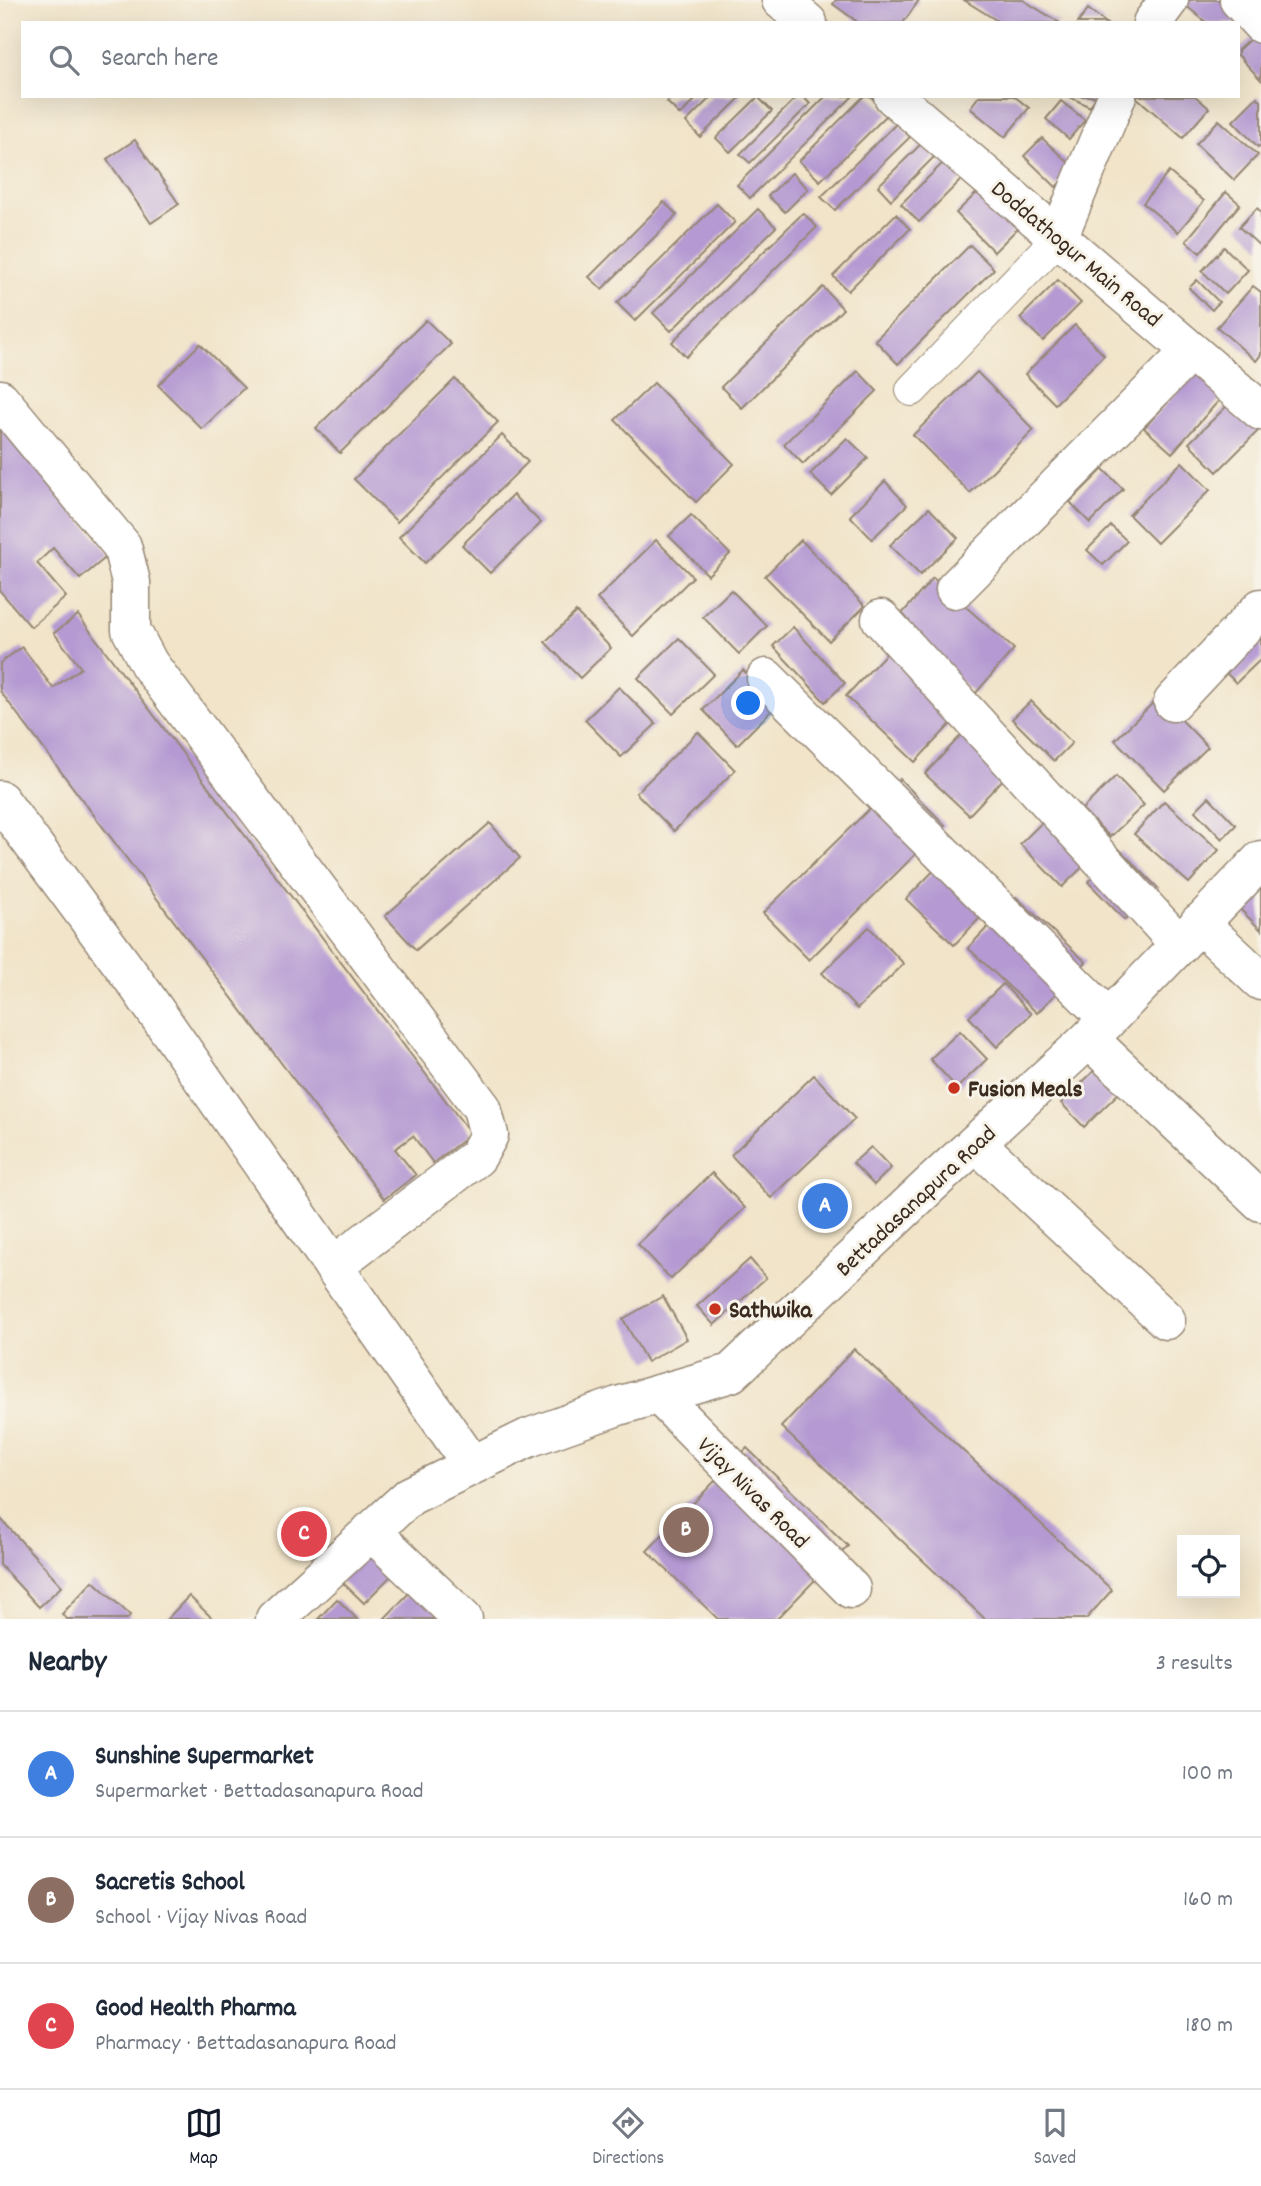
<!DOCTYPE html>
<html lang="en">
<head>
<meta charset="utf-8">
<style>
  body { margin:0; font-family:Dekko,sans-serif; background:#f2f2f3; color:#1f2937 }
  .controls { position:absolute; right:21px; bottom:21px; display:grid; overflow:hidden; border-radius:0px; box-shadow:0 7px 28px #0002 }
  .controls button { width:63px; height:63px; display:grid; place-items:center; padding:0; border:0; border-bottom:2px solid #e0e1e3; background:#fff; color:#1f2937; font:35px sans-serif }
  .you { position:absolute; left:749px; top:704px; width:24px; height:24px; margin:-18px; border:5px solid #fff; border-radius:50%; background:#1a73e8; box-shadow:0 0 0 10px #1a73e833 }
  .badge { display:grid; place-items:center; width:46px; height:46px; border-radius:50%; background:#111827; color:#fff; font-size:23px; font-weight:700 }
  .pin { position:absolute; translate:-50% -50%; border:4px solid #fff; box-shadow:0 2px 7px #0006 }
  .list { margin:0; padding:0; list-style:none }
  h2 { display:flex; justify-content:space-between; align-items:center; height:91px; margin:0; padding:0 28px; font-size:30px }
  h2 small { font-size:23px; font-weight:400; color:#747a83 }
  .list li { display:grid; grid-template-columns:46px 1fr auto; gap:21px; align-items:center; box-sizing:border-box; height:126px; padding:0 28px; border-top:2px solid #e0e1e3 }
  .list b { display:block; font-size:26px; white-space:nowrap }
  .list p { margin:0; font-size:23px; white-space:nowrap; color:#747a83 }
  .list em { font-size:23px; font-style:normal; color:#747a83 }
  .icon { flex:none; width:38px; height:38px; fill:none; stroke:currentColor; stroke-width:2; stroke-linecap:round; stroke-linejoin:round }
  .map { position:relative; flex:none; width:1261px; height:1619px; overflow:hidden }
  .search { position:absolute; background:#fff; box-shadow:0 7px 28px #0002; left:21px; right:21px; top:21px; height:77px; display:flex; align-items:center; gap:18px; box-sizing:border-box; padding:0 24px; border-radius:0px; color:#747a83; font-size:26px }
  .sheet { height:469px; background:#fff }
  nav { display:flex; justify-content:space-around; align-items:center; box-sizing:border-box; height:98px; border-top:2px solid #e0e1e3; background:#fff; font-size:19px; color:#747a83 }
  nav a { display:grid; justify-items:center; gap:4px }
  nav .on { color:#111827 }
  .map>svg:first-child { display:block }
  .building { fill:#b499d2 }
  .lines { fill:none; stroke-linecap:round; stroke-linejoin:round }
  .pedestrian-casing { stroke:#968774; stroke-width:34 }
  .minor-casing { stroke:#968774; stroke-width:41 }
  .tertiary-casing { stroke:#968774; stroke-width:41 }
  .pedestrian { stroke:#fff; stroke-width:32 }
  .minor { stroke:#fff; stroke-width:38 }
  .tertiary { stroke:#fff; stroke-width:38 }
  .poi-dot { fill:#c8321e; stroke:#f7f3e8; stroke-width:2.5 }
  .labels { text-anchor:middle; stroke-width:6; stroke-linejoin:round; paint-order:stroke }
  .street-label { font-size:24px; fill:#3b2a1e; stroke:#f7f3e8 }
  .poi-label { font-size:24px; font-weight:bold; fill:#3b2a1e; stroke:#f7f3e8; text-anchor:start }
</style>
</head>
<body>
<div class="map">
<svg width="1261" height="1619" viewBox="0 0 1261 1619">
  <rect width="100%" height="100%" fill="#f7f3e8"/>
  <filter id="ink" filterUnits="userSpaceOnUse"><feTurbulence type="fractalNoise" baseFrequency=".0143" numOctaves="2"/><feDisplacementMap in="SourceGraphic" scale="14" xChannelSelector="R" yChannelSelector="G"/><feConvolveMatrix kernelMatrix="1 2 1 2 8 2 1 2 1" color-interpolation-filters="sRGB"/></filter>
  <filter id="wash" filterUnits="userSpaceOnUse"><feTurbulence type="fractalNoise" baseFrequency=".00686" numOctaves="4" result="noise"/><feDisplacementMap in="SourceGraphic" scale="28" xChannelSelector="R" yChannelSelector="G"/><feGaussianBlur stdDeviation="1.57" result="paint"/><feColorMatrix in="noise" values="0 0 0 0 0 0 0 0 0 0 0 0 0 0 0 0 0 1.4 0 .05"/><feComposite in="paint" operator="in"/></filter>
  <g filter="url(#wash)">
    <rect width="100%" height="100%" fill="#f1e4c9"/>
    <g id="blocks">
      <!-- building -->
      <g class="building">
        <polygon points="836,0 919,0 903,23 859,23 833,4"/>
        <polygon points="964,0 1023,0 1060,23 1001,23"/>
        <polygon points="1188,0 1234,0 1238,23 1207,23 1184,4"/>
        <polygon points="1088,9 1106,23 1078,23"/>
        <polygon points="1261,29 1261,80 1238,55 1238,50"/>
        <polygon points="673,96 699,96 680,115 667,102"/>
        <polygon points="712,96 742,96 700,137 686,122"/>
        <polygon points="798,96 803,96 810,104 750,163 740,154"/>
        <polygon points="826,96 853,96 750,198 737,185"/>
        <polygon points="864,96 870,96 888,114 820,181 799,161"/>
        <polygon points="979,96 1014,96 1029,108 1005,137 970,108"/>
        <polygon points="1068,96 1096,96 1090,107"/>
        <polygon points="1135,96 1195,96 1209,108 1183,138"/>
        <polygon points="758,97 772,111 730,152 716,138"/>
        <polygon points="1257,97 1261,101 1261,145 1258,147 1233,121"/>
        <polygon points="1061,101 1085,120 1069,139 1046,119"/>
        <polygon points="1219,120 1258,155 1234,180 1196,144"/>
        <polygon points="897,123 910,137 835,210 821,197"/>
        <polygon points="1042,138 1074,168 1056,187 1024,156"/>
        <polygon points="135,140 179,204 151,223 107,159"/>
        <polygon points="922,143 935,156 891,200 878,186"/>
        <polygon points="946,160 963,178 919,222 901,204"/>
        <polygon points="1169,172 1204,201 1178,232 1143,203"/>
        <polygon points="792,173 808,189 785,212 768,196"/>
        <polygon points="987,183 1025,221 994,252 956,213"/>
        <polygon points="1226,192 1240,204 1200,253 1186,241"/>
        <polygon points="664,202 677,215 602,289 589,277"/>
        <polygon points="717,204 735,222 635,321 617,303"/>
        <polygon points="1257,208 1261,212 1261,247 1239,227"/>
        <polygon points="758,209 776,227 671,331 653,313"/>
        <polygon points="803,213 817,227 686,357 672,342"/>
        <polygon points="896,214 910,229 848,291 833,276"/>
        <polygon points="970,245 994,269 898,364 875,340"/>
        <polygon points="1224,247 1248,270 1226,294 1202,271"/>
        <polygon points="1058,280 1081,303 1043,341 1020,318"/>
        <polygon points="1197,280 1219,302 1212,310 1189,288"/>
        <polygon points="1253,286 1261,292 1261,355 1256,361 1217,327"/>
        <polygon points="823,287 843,309 742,408 721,387"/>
        <polygon points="426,320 451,344 340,453 316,428"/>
        <polygon points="1075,325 1104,355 1055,404 1025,374"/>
        <polygon points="200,344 244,388 202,429 158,385"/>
        <polygon points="858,371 877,391 803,464 784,444"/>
        <polygon points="1196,371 1223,396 1172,453 1144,428"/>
        <polygon points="977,372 1034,430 970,493 913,435"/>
        <polygon points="455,379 498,422 397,522 354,479"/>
        <polygon points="654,383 734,464 696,502 615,420"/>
        <polygon points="1234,399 1261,428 1217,472 1189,443"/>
        <polygon points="0,425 110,554 80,579 53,548 37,563 66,597 31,627 0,591"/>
        <polygon points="502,435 528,462 425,563 399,537"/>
        <polygon points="847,438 868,458 831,495 810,474"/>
        <polygon points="1182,462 1210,490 1157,543 1129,515"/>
        <polygon points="1103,469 1123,489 1090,523 1070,502"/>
        <polygon points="885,481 907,505 872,539 850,516"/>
        <polygon points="513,495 541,523 490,573 462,545"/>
        <polygon points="929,508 958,538 920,575 890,545"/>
        <polygon points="691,515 730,554 708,575 669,536"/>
        <polygon points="1111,526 1127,541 1103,565 1087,550"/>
        <polygon points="656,540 693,577 633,636 597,599"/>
        <polygon points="801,540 865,606 829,641 765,576"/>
        <polygon points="933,578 1014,649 975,694 894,623"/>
        <polygon points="731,590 767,626 739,654 703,617"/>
        <polygon points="576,612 611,648 580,678 545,642"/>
        <polygon points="78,615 471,1134 433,1163 413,1136 395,1149 416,1175 384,1199 0,691 0,663 22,647 53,688 81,668 54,633"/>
        <polygon points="793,627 845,683 825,702 773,646"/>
        <polygon points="1261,633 1261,659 1236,683 1218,664"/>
        <polygon points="679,638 714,674 673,714 638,678"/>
        <polygon points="895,644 964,710 915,762 846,696"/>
        <polygon points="743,670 777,705 737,745 703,710"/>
        <polygon points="619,687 656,724 621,757 585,720"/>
        <polygon points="1159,697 1208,747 1164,790 1115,740"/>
        <polygon points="1031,701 1072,743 1054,761 1012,719"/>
        <polygon points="967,729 1011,771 969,815 925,774"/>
        <polygon points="698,732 735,770 674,831 636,793"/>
        <polygon points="1116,776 1144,805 1110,837 1082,809"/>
        <polygon points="900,779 945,825 809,960 763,913"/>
        <polygon points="1209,797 1236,825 1222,839 1195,811"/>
        <polygon points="1164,801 1219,850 1189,883 1134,834"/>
        <polygon points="1061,804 1103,847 1062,887 1020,844"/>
        <polygon points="490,823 520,858 416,950 385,916"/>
        <polygon points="1120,850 1158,888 1125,920 1088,882"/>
        <polygon points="951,853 998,899 954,945 906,899"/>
        <polygon points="1261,878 1261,930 1235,904"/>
        <polygon points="1016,897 1086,962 1037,1013 968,948"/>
        <polygon points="869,927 904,964 857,1009 822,973"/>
        <polygon points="1003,984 1031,1014 997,1047 969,1017"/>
        <polygon points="960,1031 987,1059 957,1088 930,1059"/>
        <polygon points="1101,1064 1124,1088 1084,1127 1061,1103"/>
        <polygon points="814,1075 855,1119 771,1198 731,1155"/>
        <polygon points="871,1147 891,1168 874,1185 853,1163"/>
        <polygon points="712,1173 745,1208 671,1279 638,1244"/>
        <polygon points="750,1259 766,1278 714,1325 697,1306"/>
        <polygon points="663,1296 687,1339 647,1362 623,1319"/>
        <polygon points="854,1349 1112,1590 1086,1619 985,1619 781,1427"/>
        <polygon points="747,1448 848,1546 777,1619 718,1619 647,1551"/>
        <polygon points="0,1518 62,1586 39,1607 0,1565"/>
        <polygon points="373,1547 397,1570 364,1603 340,1580"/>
        <polygon points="93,1581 130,1615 127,1619 67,1619 62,1614"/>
        <polygon points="413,1589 444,1619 384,1619"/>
        <polygon points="189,1596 213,1619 167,1619"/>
        <polygon points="337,1599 357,1619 318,1619"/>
      </g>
    </g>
  </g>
  <g filter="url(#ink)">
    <use href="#blocks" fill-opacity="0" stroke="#968774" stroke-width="2"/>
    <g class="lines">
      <!-- pedestrian casing -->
      <g class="pedestrian-casing">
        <polyline id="pedestrian" points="912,390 1058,238"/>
      </g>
      <!-- minor casing -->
      <g class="minor-casing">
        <g id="minor">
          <polyline points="1239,0 1261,24"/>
          <polyline points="1152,23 1169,0"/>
          <polyline points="1058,238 1117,96"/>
          <polyline points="0,399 122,546 131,582 131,630 149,664 482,1108 489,1135 477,1157 333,1266"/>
          <polyline points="955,589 1191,351"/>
          <polyline points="881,619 1179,944"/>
          <polyline points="766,678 1108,1018"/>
          <polyline points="1173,702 1261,608"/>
          <polyline points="0,800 138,986 472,1465"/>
          <polyline points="1199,923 1261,981"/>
          <polyline points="1089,1039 1261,1202"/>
          <polyline points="976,1143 1166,1320"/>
          <polyline points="658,1394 851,1589"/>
          <polyline points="371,1531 463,1619"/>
        </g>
      </g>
      <!-- tertiary casing -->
      <g class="tertiary-casing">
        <g id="tertiary">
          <polyline points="781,0 808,23"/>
          <polyline points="893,96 1261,411"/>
          <polyline points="275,1619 410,1496 528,1438 618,1406 731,1373 929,1186 1089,1039 1261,860"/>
        </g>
      </g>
      <!-- pedestrian -->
      <use href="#pedestrian" class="pedestrian"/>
      <!-- minor -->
      <use href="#minor" class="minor"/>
      <!-- tertiary -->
      <use href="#tertiary" class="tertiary"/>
    </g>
  </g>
  <!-- markers -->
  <g class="poi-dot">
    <circle cx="954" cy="1088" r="7"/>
    <circle cx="715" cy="1309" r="7"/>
  </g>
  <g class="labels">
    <!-- street labels -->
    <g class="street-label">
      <text transform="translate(1077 253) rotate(40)" y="8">Doddathogur Main Road</text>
      <text transform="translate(915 1200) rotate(-43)" y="8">Bettadasanapura Road</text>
      <text transform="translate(754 1492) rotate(45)" y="8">Vijay Nivas Road</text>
    </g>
    <!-- poi labels -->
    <g class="poi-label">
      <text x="968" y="1096">Fusion Meals</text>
      <text x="729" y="1317">Sathwika</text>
    </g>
  </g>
</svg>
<div class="controls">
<button><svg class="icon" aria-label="locate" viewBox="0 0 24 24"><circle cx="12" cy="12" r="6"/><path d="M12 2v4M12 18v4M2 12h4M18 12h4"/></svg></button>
</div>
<div class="you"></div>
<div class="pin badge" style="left:825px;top:1206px;background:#3f7fe0">A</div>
<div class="pin badge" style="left:686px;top:1530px;background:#8d6e63">B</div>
<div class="pin badge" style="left:304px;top:1534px;background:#e0444e">C</div>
<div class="search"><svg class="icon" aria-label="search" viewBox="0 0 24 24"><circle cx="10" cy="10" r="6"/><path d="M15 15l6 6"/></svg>Search here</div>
</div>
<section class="sheet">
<h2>Nearby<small>3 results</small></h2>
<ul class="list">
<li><span class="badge" style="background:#3f7fe0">A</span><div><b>Sunshine Supermarket</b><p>Supermarket · Bettadasanapura Road</p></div><em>100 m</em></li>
<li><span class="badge" style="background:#8d6e63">B</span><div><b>Sacretis School</b><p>School · Vijay Nivas Road</p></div><em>160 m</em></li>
<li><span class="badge" style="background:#e0444e">C</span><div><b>Good Health Pharma</b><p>Pharmacy · Bettadasanapura Road</p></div><em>180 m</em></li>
</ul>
</section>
<nav>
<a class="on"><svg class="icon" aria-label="map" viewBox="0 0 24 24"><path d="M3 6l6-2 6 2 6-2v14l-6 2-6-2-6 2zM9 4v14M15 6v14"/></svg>Map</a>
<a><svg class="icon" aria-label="directions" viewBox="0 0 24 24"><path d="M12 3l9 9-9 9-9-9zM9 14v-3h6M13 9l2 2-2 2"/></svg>Directions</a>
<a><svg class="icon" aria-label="saved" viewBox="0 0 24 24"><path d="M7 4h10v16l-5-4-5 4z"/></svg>Saved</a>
</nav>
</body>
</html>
